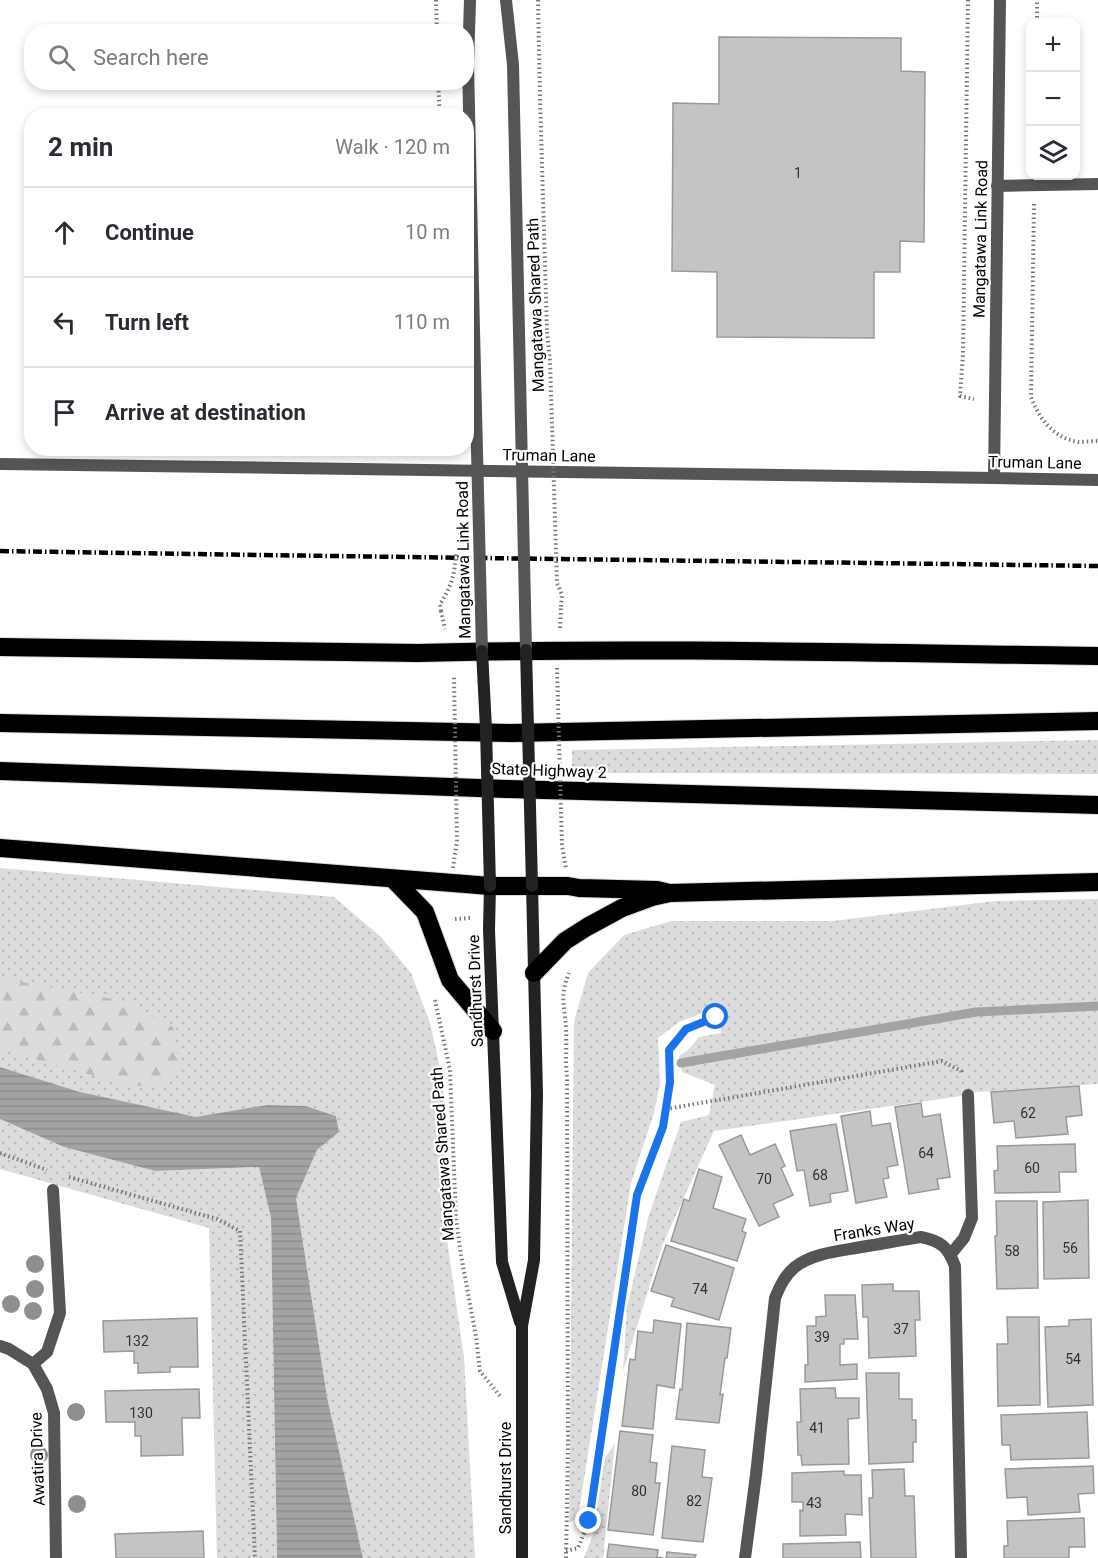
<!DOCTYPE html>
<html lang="en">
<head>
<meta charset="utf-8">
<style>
  body { margin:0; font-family:Roboto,sans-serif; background:#f7f7f7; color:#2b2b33 }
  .controls { position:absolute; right:18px; top:18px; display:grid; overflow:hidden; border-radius:12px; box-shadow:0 3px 9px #0003 }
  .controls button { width:54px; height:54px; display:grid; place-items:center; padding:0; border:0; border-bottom:2px solid #e1e1e2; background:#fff; color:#2b2b33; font:30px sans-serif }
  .stop { position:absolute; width:18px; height:18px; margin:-14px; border:4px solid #1a73e8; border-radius:50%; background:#fff }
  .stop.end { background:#1a73e8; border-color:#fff; box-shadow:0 2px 6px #0008 }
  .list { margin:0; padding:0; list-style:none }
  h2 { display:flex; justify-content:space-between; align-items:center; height:78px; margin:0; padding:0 24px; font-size:26px }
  h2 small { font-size:20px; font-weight:400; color:#7c7c81 }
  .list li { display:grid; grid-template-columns:39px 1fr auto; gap:18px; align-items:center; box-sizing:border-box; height:90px; padding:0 24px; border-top:2px solid #e1e1e2 }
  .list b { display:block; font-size:22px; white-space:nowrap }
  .list em { font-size:20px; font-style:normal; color:#7c7c81 }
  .icon { flex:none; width:33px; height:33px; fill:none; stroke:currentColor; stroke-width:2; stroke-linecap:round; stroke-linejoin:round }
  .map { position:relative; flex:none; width:1098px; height:1558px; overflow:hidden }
  .search { position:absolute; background:#fff; box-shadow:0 3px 9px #0003; left:24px; top:24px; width:450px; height:66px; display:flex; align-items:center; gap:15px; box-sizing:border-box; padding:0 21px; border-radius:24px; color:#7c7c81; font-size:22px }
  .panel { position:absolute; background:#fff; box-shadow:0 3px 9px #0003; left:24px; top:108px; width:450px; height:348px; border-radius:24px }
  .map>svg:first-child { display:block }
  .green { fill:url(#green-dots) }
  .forest { fill:url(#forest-firs) }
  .water { fill:url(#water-rules) }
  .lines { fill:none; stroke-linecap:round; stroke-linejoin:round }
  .stream { stroke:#a3a3a3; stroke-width:9 }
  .building { fill:#c4c4c4; stroke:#999; stroke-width:1.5 }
  .motorway-casing { stroke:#dbdbdb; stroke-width:20 }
  .path { stroke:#777; stroke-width:4; stroke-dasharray:1.5 3; stroke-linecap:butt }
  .service { stroke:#555; stroke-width:12 }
  .minor { stroke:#555; stroke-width:12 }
  .tertiary { stroke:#555; stroke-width:12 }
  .secondary { stroke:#222; stroke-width:12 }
  .motorway { stroke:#000; stroke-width:18 }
  .rail { stroke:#000; stroke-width:4.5; stroke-dasharray:9 3 1.5 3; stroke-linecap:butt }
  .path-bridge { stroke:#777; stroke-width:4; stroke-dasharray:1.5 3; stroke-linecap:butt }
  .tertiary-bridge { stroke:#555; stroke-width:12 }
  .secondary-bridge { stroke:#222; stroke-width:12 }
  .tree { fill:#8f8f8f }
  .route { stroke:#1a73e8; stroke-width:8 }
  .labels { text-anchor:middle; stroke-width:4.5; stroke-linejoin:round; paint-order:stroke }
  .number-label { font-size:14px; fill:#313131 }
  .street-label { font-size:16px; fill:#000; stroke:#fff }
</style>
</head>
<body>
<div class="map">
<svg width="1098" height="1558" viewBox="0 0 1098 1558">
  <defs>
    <pattern id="green-dots" width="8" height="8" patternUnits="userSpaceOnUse" patternTransform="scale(1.5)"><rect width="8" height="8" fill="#dcdcdc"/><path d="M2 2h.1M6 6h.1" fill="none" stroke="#bbb" stroke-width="1.8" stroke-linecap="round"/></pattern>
    <pattern id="forest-firs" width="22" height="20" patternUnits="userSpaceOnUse" patternTransform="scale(1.5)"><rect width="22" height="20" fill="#dcdcdc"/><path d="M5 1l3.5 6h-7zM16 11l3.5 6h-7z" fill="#bbb"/></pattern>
    <pattern id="water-rules" width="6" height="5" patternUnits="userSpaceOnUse" patternTransform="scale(1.5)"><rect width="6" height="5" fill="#a3a3a3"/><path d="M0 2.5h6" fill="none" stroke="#8b8b8b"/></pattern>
  </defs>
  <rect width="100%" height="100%" fill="#fff"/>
  <!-- green -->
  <g class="green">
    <polygon points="1098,740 1098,774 572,773 572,750"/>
    <polygon points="0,868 334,897 381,937 411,973 430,1023 443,1081 446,1233 464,1357 475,1558 363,1558 327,1397 296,1198 317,1150 339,1132 336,1116 306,1106 267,1105 196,1118 80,1092 0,1067"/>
    <polygon points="1098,899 1098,1084 977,1092 955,1097 714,1131 662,1246 623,1371 627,1307 648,1218 681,1122 709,1115 715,1085 682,1072 679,1056 687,1051 699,1037 721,1033 718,1007 679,1022 658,1038 660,1084 654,1113 631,1183 578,1517 569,1523 574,1021 588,973 624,935 672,921 833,921 995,901"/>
    <polygon points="0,1119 64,1147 155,1171 259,1167 271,1218 277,1558 217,1558 209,1228 0,1169"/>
    <polygon points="615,1443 603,1558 584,1558 593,1535 605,1458"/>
  </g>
  <!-- forest -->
  <polygon class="forest" points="0,978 124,1001 173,1027 180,1068 164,1087 126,1085 0,1049"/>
  <!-- water -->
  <polygon class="water" points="0,1067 80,1092 196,1117 267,1105 306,1106 336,1116 339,1132 317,1150 296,1198 327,1397 363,1558 277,1558 271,1218 259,1167 155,1171 64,1147 0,1119"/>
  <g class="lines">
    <!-- stream -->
    <polyline class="stream" points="681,1063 976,1012 1098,1006"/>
  </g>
  <!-- building -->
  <g class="building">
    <polygon points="719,37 901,38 901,71 925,72 924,242 900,241 900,272 874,272 874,338 717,337 717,272 672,271 673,103 719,104"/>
    <polygon points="1079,1086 1082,1115 1066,1117 1068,1134 1016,1138 1014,1121 994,1123 991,1092"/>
    <polygon points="921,1103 923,1117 940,1114 950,1177 937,1179 939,1189 909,1194 895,1107"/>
    <polygon points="870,1111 872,1126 890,1123 898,1165 887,1167 889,1178 883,1179 887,1197 856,1203 841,1116"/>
    <polygon points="836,1124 848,1191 830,1194 831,1202 810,1206 804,1170 797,1171 790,1131"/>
    <polygon points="741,1135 750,1155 775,1144 785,1166 781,1168 793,1195 773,1204 779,1217 759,1226 719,1145"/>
    <polygon points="1075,1144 1076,1172 1059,1172 1060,1192 995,1193 994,1171 998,1170 997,1146"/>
    <polygon points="699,1169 722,1177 713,1208 746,1219 742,1231 746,1233 737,1261 671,1241 684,1199 689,1201"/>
    <polygon points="1088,1200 1089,1278 1044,1279 1043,1202"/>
    <polygon points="996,1201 1037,1201 1038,1288 997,1289 995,1236 997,1236"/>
    <polygon points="666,1245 734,1268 719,1320 671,1306 674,1298 651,1291"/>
    <polygon points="893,1284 893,1291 919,1291 920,1320 915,1320 916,1356 869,1358 868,1317 863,1317 862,1285"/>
    <polygon points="825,1295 855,1295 858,1339 844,1339 844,1344 840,1344 840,1365 857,1364 857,1379 805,1382 805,1365 808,1365 807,1326 816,1326 816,1317 826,1316"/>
    <polygon points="1007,1317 1039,1317 1040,1405 998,1406 997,1344 1008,1344"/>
    <polygon points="197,1318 198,1367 170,1367 170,1372 138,1373 138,1363 134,1363 134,1351 104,1352 103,1321"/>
    <polygon points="1091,1319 1093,1405 1048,1407 1045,1327 1069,1326 1069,1320"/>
    <polygon points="654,1320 681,1324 674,1388 657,1385 653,1429 622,1426 630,1359 635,1360 638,1331 653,1333"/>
    <polygon points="687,1323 731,1328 727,1358 725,1358 720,1395 723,1394 719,1423 676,1419 680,1389 682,1390"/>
    <polygon points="866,1373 899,1373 899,1399 912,1399 912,1420 916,1420 916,1442 913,1442 913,1462 869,1464"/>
    <polygon points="835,1388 836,1398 859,1398 859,1418 848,1419 849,1464 802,1465 801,1455 798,1455 797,1422 801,1422 800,1389"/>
    <polygon points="199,1389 200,1418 182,1418 183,1455 141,1456 141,1436 135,1436 135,1422 106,1422 105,1391"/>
    <polygon points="1087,1412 1089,1458 1011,1460 1010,1445 1002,1445 1001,1415"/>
    <polygon points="620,1431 653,1435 650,1462 657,1463 655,1483 660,1483 653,1535 608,1530"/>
    <polygon points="672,1446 705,1450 702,1477 712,1478 703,1542 662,1538"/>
    <polygon points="1093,1466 1094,1493 1078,1494 1080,1512 1028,1515 1027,1497 1007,1498 1005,1469"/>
    <polygon points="904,1469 905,1496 914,1496 916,1558 871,1558 869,1498 873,1498 872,1470"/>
    <polygon points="844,1471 844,1475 861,1475 862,1515 845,1514 846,1535 800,1536 800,1510 803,1511 803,1502 792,1502 792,1473"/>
    <polygon points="1084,1518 1085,1547 1069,1547 1069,1558 1004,1558 1004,1546 1008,1546 1007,1521"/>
    <polygon points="203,1531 204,1558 116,1558 115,1534"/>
    <polygon points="860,1542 861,1558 783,1558 783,1544"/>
    <polygon points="609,1544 658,1550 657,1557 663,1558 607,1558"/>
    <polygon points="667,1552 696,1555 695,1558 666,1558"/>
  </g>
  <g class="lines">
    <!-- motorway casing -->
    <g class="motorway-casing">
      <g id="motorway">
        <path d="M0 647 418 653C645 647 871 653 1098 656"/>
        <polyline points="0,723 512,733 1098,721"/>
        <polyline points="0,771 507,789 1098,805"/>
        <polyline points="0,848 453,883 490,886 568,886 579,888 657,890 670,893"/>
        <polyline points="393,879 425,912 450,980 493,1031"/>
        <polyline points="534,973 565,941 587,927 622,908 652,897 670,893 1098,882"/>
      </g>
    </g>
    <!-- path -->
    <g class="path">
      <polyline points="436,0 437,32"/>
      <polyline points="538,0 540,97 547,332"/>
      <polyline points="968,0 963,354 960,396 974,399"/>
      <polyline points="1037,22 1037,0"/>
      <polyline points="438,82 440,116"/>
      <path d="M1034 204 1031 397C1039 419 1054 438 1078 442 1085 442 1092 441 1098 441"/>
      <polyline points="441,611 445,629"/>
      <polyline points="560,628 561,607"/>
      <polyline points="455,919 470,918"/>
      <polyline points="435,1000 450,1070 456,1219 461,1255 476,1337 480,1371 500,1396"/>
      <polyline points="666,1109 942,1061 961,1071 962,1075"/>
      <polyline points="0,1153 47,1170"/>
      <polyline points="69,1177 217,1219 240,1231 255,1558"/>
      <polyline points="566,1551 578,1548 589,1521 637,1195 663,1127 670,1082 669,1050 686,1029 716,1017"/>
      <path d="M566 1558 568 1447 567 1077C565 1061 567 1045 566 1029 565 1005 559 998 569 973"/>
    </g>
    <!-- service -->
    <g class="service">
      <polyline points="997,186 1098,184"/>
      <polyline points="951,1254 964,1238 972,1218 968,1095"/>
    </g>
    <!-- minor -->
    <g class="minor">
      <polyline points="0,464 994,478"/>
      <polyline points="0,1346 9,1349 33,1364 47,1389 54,1413 56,1558"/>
      <polyline points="33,1364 47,1352 60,1313 53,1190"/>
      <path d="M745 1558 756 1475 775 1298C780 1286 785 1275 795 1267 813 1253 840 1251 861 1247 881 1244 901 1240 921 1237 941 1241 948 1247 955 1266L961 1558"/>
    </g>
    <!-- tertiary -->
    <g class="tertiary">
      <polyline points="470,0 468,64 474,331"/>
      <polyline points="506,0 513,65 519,332"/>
      <polyline points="1000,0 994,478 1098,480"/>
    </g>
    <!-- secondary -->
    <g class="secondary">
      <polyline points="490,886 489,930 502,1262 520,1322"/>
      <polyline points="522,1558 522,1326 534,1260 537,1094 532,886"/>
    </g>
    <!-- motorway -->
    <use href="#motorway" class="motorway"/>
    <!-- rail -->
    <path class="rail" d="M0 551C366 557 732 561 1098 566"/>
    <!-- path-bridge -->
    <g class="path-bridge">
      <polyline points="547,332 550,361 557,583 562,595 561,607"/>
      <path d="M441 611 440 604C452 586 455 573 456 552"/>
      <polyline points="557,668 562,846 566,869"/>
      <polyline points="453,868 457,840 454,677"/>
    </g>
    <!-- tertiary-bridge -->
    <g class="tertiary-bridge">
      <polyline points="474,331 482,651"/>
      <polyline points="519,332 526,650"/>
    </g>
    <!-- secondary-bridge -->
    <g class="secondary-bridge">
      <polyline points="526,650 532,886"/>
      <polyline points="482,651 486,729 490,886"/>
    </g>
  </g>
  <!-- trees -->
  <g class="tree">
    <circle cx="35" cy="1264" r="9"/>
    <circle cx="35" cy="1289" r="9"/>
    <circle cx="11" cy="1304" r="9"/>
    <circle cx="33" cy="1311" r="9"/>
    <circle cx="76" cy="1412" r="9"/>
    <circle cx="39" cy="1455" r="9"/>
    <circle cx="77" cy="1504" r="9"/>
  </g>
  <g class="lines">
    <!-- route -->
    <polyline class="route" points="589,1521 637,1195 663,1127 670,1082 669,1050 686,1029 716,1017"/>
  </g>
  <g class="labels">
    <!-- number labels -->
    <g class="number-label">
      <text x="798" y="178">1</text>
      <text x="1028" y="1118">62</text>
      <text x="926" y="1158">64</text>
      <text x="1032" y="1173">60</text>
      <text x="820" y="1180">68</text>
      <text x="764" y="1184">70</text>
      <text x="1070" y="1253">56</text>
      <text x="1012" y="1256">58</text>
      <text x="700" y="1294">74</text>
      <text x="901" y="1334">37</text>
      <text x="822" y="1342">39</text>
      <text x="137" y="1346">132</text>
      <text x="1073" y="1364">54</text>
      <text x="141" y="1418">130</text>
      <text x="817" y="1433">41</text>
      <text x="639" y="1496">80</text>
      <text x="694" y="1506">82</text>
      <text x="814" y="1508">43</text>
    </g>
    <!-- street labels -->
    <g class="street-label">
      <text transform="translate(980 239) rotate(-89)" y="6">Mangatawa Link Road</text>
      <text transform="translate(535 305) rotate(-92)" y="6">Mangatawa Shared Path</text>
      <text transform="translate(549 455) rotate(1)" y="6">Truman Lane</text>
      <text transform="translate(1035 462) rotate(1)" y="6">Truman Lane</text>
      <text transform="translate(463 560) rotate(-91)" y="6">Mangatawa Link Road</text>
      <text transform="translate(549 770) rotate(2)" y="6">State Highway 2</text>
      <text transform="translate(475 991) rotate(-92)" y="6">Sandhurst Drive</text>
      <text transform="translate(442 1154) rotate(-94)" y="6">Mangatawa Shared Path</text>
      <text transform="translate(874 1229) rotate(-9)" y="6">Franks Way</text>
      <text transform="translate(37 1459) rotate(-92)" y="6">Awatira Drive</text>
      <text transform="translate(505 1478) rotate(-90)" y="6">Sandhurst Drive</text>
    </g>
  </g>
</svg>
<div class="controls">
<button>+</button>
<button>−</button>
<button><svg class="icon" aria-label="layers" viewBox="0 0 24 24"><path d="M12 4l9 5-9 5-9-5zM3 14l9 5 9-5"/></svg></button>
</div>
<div class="stop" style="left:716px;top:1017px"></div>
<div class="stop end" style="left:589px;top:1521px"></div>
<div class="search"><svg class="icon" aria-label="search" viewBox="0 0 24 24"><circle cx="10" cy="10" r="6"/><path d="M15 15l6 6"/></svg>Search here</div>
<section class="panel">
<h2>2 min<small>Walk · 120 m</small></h2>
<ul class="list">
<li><svg class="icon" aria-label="ahead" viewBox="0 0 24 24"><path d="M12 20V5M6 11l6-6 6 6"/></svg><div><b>Continue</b></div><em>10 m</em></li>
<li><svg class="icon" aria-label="left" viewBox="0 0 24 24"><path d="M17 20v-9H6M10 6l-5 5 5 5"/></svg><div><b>Turn left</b></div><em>110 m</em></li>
<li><svg class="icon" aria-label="arrive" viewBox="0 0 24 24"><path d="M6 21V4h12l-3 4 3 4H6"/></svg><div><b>Arrive at destination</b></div></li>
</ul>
</section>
</div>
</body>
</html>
